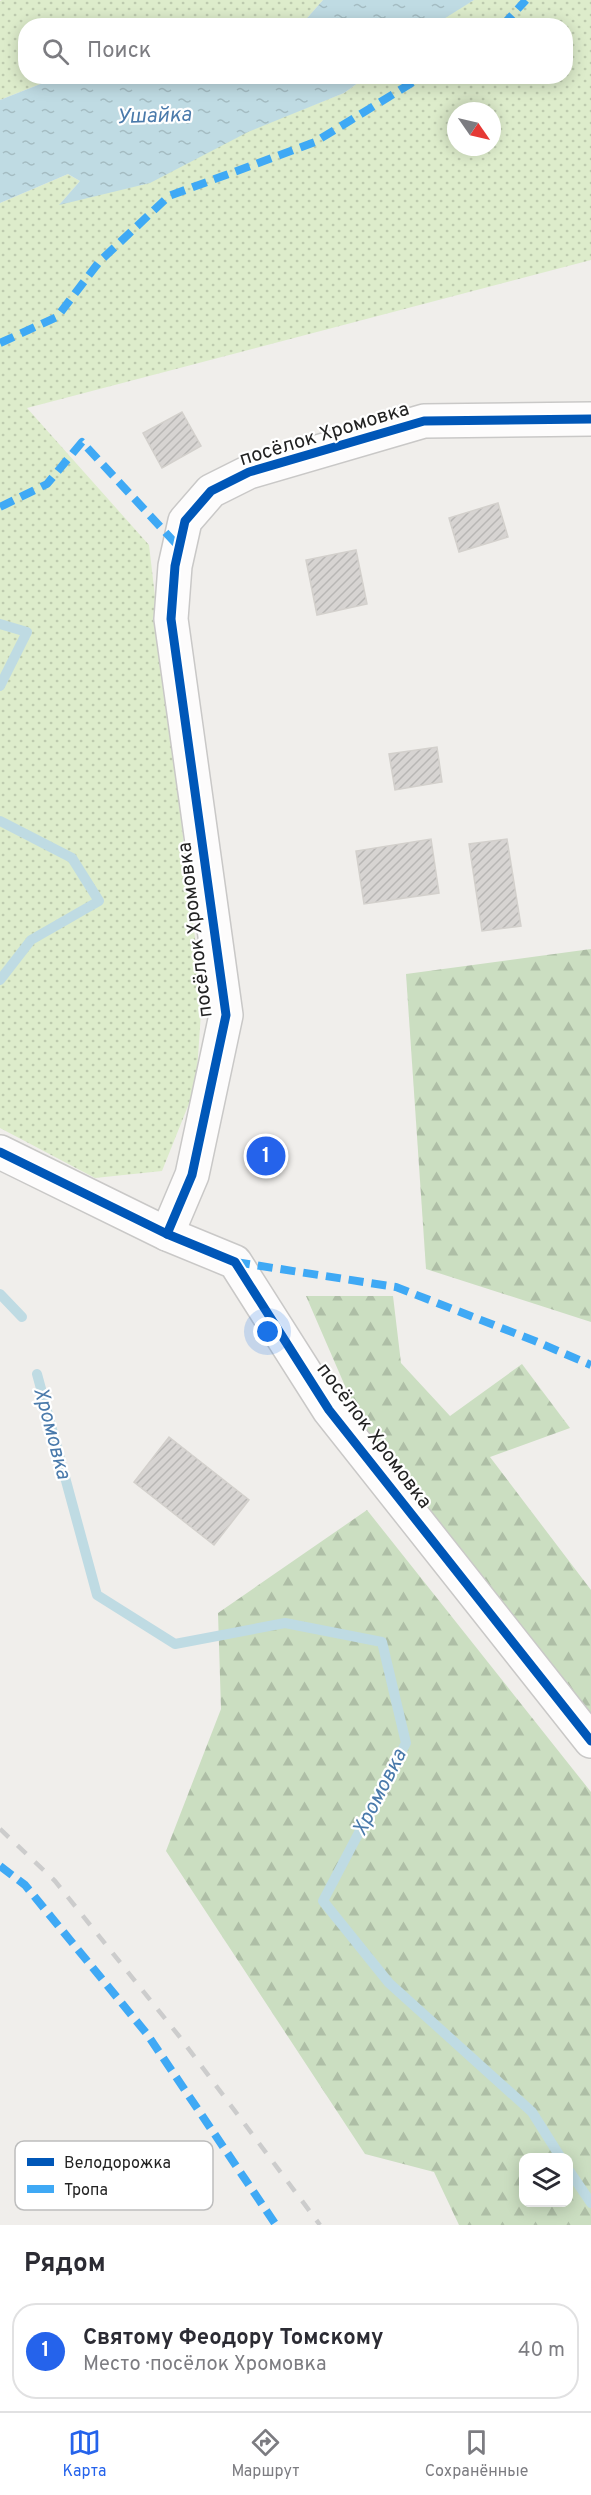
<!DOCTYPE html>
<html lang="ru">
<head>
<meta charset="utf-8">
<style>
  body { margin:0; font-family:Overpass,sans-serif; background:#f7f7f7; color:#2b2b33 }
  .controls { position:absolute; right:18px; bottom:18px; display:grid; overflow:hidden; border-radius:12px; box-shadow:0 3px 15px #0003 }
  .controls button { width:54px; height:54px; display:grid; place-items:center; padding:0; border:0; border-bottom:2px solid #e1e1e2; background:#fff; color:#2b2b33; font:30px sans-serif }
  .compass { position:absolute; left:447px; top:102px; width:54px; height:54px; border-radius:50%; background:#fff; box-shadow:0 3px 15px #0003; rotate:124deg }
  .you { position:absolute; left:268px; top:1332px; width:21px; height:21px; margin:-15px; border:4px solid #fff; border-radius:50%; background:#1a73e8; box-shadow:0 0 0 9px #1a73e833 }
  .badge { display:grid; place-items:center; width:39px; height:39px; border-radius:50%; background:#2563eb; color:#fff; font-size:20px; font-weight:700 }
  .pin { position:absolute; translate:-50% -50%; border:3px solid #fff; box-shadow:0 2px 6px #0006 }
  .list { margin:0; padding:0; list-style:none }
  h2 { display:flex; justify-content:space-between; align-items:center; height:78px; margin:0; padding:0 24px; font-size:26px }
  h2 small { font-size:20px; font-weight:400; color:#7c7c81 }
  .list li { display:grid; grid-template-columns:39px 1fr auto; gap:18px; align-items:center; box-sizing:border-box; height:96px; margin:0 12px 12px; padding:0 12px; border:2px solid #e1e1e2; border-radius:24px }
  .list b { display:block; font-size:22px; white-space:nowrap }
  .list p { margin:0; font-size:20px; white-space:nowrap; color:#7c7c81 }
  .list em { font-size:20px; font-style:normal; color:#7c7c81 }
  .icon { flex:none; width:33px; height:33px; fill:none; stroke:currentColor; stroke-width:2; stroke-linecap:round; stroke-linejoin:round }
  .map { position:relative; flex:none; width:591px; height:2225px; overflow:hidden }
  .search { position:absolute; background:#fff; box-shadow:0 3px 15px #0003; left:18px; right:18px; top:18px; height:66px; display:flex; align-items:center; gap:15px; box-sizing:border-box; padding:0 21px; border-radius:24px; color:#7c7c81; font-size:22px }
  .sheet { height:186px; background:#fff }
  nav { display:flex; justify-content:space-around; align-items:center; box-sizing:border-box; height:84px; border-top:2px solid #e1e1e2; background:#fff; font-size:16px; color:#7c7c81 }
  nav a { display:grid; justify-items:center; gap:3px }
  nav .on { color:#2563eb }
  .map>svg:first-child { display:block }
  .grass { fill:url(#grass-dots); fill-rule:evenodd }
  .forest { fill:url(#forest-firs); fill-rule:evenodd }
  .water { fill:url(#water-ripples) }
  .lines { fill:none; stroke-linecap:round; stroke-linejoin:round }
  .stream { stroke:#bfdbe3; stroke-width:10 }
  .building { fill:url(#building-hatch); stroke:#d3d0cc; stroke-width:1.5 }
  .minor-casing { stroke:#c9c8c7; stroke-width:36 }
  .minor { stroke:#fdfcfc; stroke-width:33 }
  .rail { stroke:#ccc; stroke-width:4.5; stroke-dasharray:12 12; stroke-linecap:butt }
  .quiet { stroke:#3fa9f5; stroke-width:8; stroke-dasharray:15 8; stroke-linecap:butt }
  .cycleway-casing { stroke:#fff; stroke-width:13 }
  .cycleway { stroke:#0057b8; stroke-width:9 }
  .labels { text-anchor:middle; stroke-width:4.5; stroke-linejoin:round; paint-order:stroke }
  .street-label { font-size:20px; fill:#222; stroke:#fff }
  .water-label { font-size:21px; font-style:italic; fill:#4a7aab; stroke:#fff }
  .key { fill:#fff; stroke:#bdbdbd; stroke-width:1.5 }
  .key-label { font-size:16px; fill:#222 }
</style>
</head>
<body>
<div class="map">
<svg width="591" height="2225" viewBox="0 0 591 2225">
  <defs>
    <pattern id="grass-dots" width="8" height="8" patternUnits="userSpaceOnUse" patternTransform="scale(1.5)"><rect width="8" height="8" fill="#ddeccb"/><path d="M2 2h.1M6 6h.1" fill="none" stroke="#bdcaae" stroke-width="1.8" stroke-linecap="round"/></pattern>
    <pattern id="forest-firs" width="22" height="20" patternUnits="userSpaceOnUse" patternTransform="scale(1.5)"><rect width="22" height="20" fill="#cbdec1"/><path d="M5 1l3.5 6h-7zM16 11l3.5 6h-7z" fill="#aebea6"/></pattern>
    <pattern id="water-ripples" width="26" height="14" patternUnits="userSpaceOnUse" patternTransform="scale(1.5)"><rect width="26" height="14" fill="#bfdbe3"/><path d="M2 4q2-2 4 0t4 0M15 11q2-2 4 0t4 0" fill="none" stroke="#a4bcc2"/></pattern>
    <pattern id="building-hatch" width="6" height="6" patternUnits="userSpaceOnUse" patternTransform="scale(1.5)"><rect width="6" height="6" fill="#d7d4d2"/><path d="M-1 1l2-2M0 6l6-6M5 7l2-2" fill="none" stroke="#b8b6b4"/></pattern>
  </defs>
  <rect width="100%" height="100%" fill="#f0eeeb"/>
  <!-- grass -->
  <g class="grass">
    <polygon points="2,0 323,0 301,25 26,26 26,76 58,77 0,100 0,1"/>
    <path d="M474 0H591V260L27 408 149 545 202 998 196 1086 162 1171 95 1178 0 1128V203L68 174 80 181 60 204 344 93 366 77 566 76V26L434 25 454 11ZM456 111H492V147H456Z"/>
  </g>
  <!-- forest -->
  <g class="forest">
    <polygon points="591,949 591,1322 426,1269 406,974"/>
    <polygon points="306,1296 393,1296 401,1363 450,1416 522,1364 570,1428 490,1457 591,1590 591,1735 491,1615 358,1416"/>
    <path d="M367 1510 591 1792V2225H459L434 2172 365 2154 166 1851 221 1709 218 1613ZM524 2158H568V2202H524Z"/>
  </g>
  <!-- water -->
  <g class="water">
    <polygon points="323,0 474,0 434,25 301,25"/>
    <polygon points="58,77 58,76 366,77 344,93 248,132 150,183 59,205 80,181 68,174 0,203 0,100"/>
  </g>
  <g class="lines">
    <!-- stream -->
    <g class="stream">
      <polyline points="0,624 27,632 0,686"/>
      <polyline points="0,821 72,858 99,901 31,940 0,980"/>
      <polyline points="0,1294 22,1317"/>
      <polyline points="37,1374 97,1595 175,1644 285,1623 382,1642 406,1743 323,1901 389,1983 532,2112 561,2158"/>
      <polyline points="568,2169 591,2203"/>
    </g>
  </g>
  <!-- building -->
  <g class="building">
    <polygon points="182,412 201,446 162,468 143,433"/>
    <polygon points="498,503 508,537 459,552 449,518"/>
    <polygon points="356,550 367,604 317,615 306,560"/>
    <polygon points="437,747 442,782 395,790 389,754"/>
    <polygon points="431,839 439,893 364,904 356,851"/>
    <polygon points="507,839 521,926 482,931 469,844"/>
    <polygon points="169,1437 249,1500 214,1545 134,1482"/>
  </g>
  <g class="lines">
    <!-- minor casing -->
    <g class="minor-casing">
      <g id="minor">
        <polyline points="0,1152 167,1234 235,1262 329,1410 591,1741"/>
        <polyline points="167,1234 192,1175 226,1015 171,619 175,566 185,521 211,491 249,472 424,421 591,419"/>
      </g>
    </g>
    <!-- minor -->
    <use href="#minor" class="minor"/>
    <!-- rail -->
    <polyline class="rail" points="0,1829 55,1881 179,2036 320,2225"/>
    <!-- quiet -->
    <g class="quiet">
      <polyline points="502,26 526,0"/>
      <polyline points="0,343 57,317 99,262 169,196 315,142 423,76"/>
      <polyline points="0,507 47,484 82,442 179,547"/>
      <polyline points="235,1262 396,1287 535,1341 591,1365"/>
      <polyline points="0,1866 25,1885 147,2034 276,2225"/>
    </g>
    <!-- cycleway casing -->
    <g class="cycleway-casing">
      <g id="cycleway">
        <polyline points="0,1152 167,1234 235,1262 329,1410 591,1741"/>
        <polyline points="167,1234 192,1175 226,1015 171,619 175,566 185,521 211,491 249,472 424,421 591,419"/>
      </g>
    </g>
    <!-- cycleway -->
    <use href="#cycleway" class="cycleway"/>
  </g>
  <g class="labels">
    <!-- street labels -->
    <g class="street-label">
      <text transform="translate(324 433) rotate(-17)" y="7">посёлок Хромовка</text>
      <text transform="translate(194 930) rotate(-97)" y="7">посёлок Хромовка</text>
      <text transform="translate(375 1435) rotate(53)" y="7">посёлок Хромовка</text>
    </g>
    <!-- water labels -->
    <g class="water-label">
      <text transform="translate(154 115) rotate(-2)" y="7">Ушайка</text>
      <text transform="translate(53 1433) rotate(75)" y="7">Хромовка</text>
      <text transform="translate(379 1792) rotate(-63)" y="7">Хромовка</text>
    </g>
  </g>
  <!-- legend -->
  <rect x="15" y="2141" width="198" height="69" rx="9" class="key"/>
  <rect x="27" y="2158" width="27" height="8" fill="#0057b8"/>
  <rect x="27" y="2185" width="27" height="8" fill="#3fa9f5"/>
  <g class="key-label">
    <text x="64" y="2168">Велодорожка</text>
    <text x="64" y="2195">Тропа</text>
  </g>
</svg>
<div class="controls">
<button><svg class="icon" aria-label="layers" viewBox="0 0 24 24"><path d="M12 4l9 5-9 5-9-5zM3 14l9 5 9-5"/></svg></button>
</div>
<svg class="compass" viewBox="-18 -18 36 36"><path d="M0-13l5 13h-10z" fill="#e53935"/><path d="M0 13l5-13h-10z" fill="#7c7c81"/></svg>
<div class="you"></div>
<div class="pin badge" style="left:266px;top:1156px">1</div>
<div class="search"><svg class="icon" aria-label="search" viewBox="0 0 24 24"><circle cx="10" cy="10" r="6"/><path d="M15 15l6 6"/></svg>Поиск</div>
</div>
<section class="sheet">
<h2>Рядом<small></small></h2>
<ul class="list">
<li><span class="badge">1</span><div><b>Святому Феодору Томскому</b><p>Место · посёлок Хромовка</p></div><em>40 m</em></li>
</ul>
</section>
<nav>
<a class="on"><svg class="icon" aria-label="map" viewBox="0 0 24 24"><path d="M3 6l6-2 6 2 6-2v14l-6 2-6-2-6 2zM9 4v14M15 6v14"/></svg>Карта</a>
<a><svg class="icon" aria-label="directions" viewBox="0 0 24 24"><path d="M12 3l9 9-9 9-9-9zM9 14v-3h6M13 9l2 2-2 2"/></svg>Маршрут</a>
<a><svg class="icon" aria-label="saved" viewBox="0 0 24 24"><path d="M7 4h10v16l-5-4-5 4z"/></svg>Сохранённые</a>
</nav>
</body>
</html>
